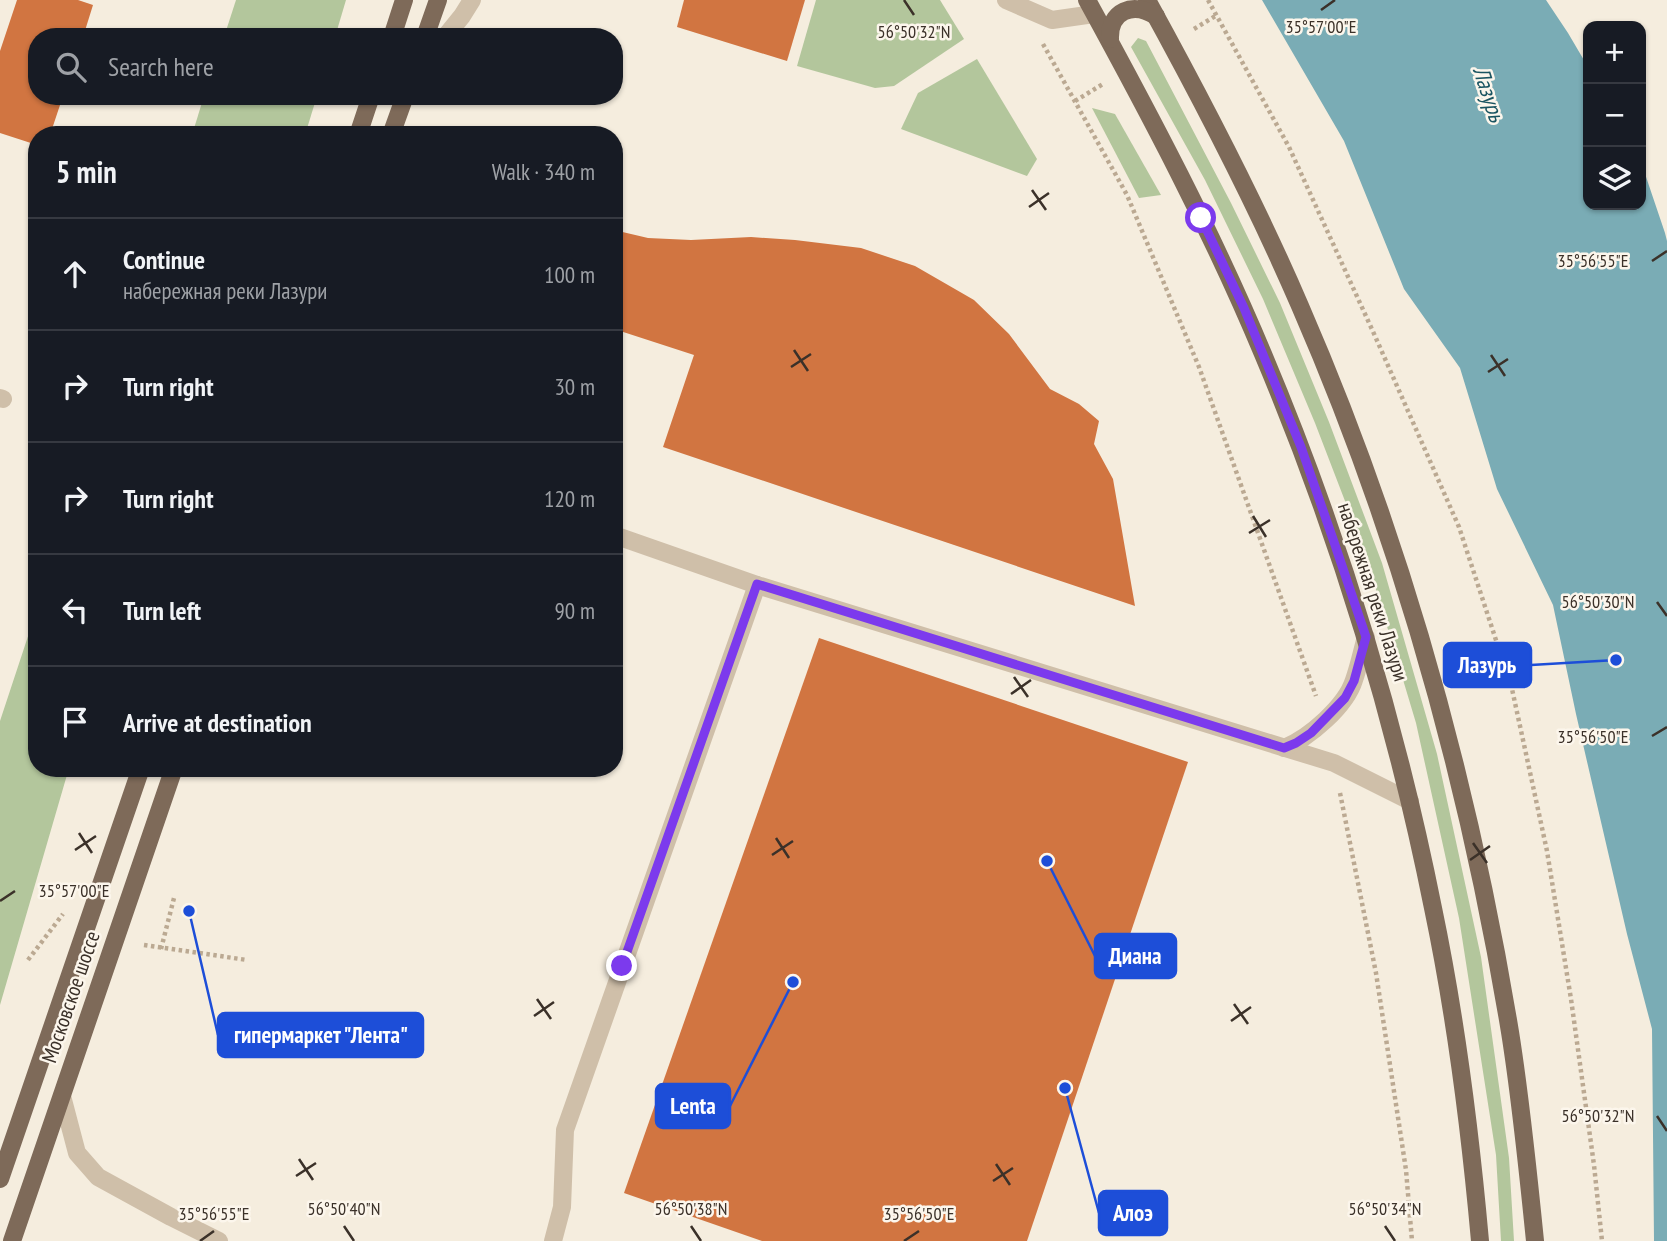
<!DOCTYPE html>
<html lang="en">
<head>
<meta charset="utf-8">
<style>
  body { margin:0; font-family:"PT Sans Narrow",sans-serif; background:#20242c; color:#f1f3f6 }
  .controls { position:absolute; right:21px; top:21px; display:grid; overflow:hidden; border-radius:14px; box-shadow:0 2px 5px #0004 }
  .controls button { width:63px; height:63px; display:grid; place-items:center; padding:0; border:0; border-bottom:2px solid #363941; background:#171b24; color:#f1f3f6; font:35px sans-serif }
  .stop { position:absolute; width:21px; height:21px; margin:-16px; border:5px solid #7c3aed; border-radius:50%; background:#fff }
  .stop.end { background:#7c3aed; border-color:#fff; box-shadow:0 2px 7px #0008 }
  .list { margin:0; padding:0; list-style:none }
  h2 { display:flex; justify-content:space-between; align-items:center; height:91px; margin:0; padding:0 28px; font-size:30px }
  h2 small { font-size:23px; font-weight:400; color:#9ea1a6 }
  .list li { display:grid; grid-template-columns:46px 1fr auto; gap:21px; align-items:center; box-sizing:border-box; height:112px; padding:0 28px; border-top:2px solid #363941 }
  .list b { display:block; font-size:26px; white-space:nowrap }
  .list p { margin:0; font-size:23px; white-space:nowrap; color:#9ea1a6 }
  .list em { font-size:23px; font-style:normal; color:#9ea1a6 }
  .icon { flex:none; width:38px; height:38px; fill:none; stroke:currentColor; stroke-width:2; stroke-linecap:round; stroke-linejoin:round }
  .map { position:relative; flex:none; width:1667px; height:1241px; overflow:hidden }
  .search { position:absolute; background:#171b24; box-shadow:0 2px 5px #0004; left:28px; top:28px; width:595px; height:77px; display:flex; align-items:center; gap:18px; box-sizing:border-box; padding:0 24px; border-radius:28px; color:#9ea1a6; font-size:26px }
  .panel { position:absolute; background:#171b24; box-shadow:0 2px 5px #0004; left:28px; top:126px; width:595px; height:651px; border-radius:28px }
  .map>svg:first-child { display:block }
  .green { fill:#b3c69c }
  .water { fill:#7aacb5 }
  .building { fill:#d17541 }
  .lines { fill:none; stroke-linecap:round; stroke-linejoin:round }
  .path { stroke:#bba992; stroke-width:4.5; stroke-dasharray:3.5 3.5; stroke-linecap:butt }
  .minor { stroke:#cfbfa9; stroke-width:18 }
  .major { stroke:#7e6a59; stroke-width:18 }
  .route { stroke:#7c3aed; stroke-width:9 }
  .ticks { fill:none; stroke:#3b3129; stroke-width:2.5 }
  .labels { text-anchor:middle; stroke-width:5; stroke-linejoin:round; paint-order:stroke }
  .street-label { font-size:21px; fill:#3b3129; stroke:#fcf6ec }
  .water-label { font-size:23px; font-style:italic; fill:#1a5461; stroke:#fcf6ec }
  .ticks-label { font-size:18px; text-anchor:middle; fill:#3b3129; stroke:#fcf6ec; stroke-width:5; stroke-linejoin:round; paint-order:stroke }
  .leader { fill:none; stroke:#1d4ed8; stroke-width:2.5 }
  .callout-dot { fill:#1d4ed8; stroke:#fcf6ec; stroke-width:2.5 }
  .callout { fill:#1d4ed8; stroke:#1d4ed8; stroke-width:2.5 }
  .callout-label { font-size:23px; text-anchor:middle; font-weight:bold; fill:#fff }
</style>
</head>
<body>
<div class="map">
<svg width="1667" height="1241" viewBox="0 0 1667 1241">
  <rect width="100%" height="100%" fill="#f5edde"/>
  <!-- green -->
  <g class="green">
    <polygon points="236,0 346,0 335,37 224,37"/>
    <polygon points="816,0 940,0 964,39 894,86 875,88 797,66"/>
    <polygon points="1138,38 1146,41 1231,203 1280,303 1329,422 1382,563 1437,754 1481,957 1509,1158 1514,1241 1501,1241 1496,1155 1459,918 1416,723 1365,553 1315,423 1263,299 1205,180 1131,47"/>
    <polygon points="977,59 1037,159 1027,176 901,129 918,93"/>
    <polygon points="204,96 317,96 305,135 192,135"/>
    <polygon points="1092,108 1115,114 1161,195 1139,198"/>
    <polygon points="37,609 37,768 69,768 0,1005 0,721"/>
  </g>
  <!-- water -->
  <polygon class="water" points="1262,0 1546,0 1568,33 1588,67 1588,205 1641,205 1641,162 1665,233 1667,241 1667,1241 1654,1241 1652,1029 1627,934 1576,714 1553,605 1497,489 1460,368 1404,289 1344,141"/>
  <!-- building -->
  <g class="building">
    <polygon points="17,0 78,0 93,5 83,37 37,37 37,96 63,96 50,135 37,135 37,145 0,133 0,51"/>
    <polygon points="684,0 805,0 787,61 677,27"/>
    <polygon points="614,230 648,238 691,240 751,237 795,240 861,248 915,266 974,300 1009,334 1050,389 1079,404 1099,421 1094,444 1113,479 1135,606 663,447 694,355 614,329"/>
    <polygon points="819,638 1188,762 1027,1241 762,1241 624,1193"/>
  </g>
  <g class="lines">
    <!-- path -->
    <g class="path">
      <polyline points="1208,0 1289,147 1375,336 1459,527 1512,689 1547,851 1571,999 1594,1165 1602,1241"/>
      <polyline points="1194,29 1217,15"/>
      <polyline points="1043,44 1127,195 1199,367 1316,696"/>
      <polyline points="1075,101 1103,84"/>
      <polyline points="1340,793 1376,973 1406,1170 1412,1241"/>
      <polyline points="144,945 247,960"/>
      <polyline points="161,949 174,898"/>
      <polyline points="28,960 63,914"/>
    </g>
    <!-- minor -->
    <g class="minor">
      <polyline points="1006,0 1052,20 1094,14"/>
      <polyline points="445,37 462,16 472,0"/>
      <polyline points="0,398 3,399"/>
      <polyline points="614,535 757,585 1334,763 1410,801"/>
      <path d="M1284 748C1309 738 1346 706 1354 680 1359 666 1362 651 1366 637"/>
      <polyline points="62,1096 77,1153 98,1177 171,1217 219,1241"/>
      <polyline points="553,1241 562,1207 565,1130 757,585"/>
    </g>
    <!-- major -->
    <g class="major">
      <path d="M1087 0C1150 115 1212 232 1263 354 1338 532 1395 718 1433 908 1456 1018 1470 1129 1480 1241"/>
      <path d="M1147 0C1202 100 1255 201 1300 306 1401 538 1469 783 1510 1032 1521 1101 1528 1171 1535 1241"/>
      <polyline points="392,37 404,0"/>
      <polyline points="425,37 438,0"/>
      <path d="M1110 39C1109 11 1133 1 1156 16"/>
      <polyline points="358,135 371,96"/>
      <polyline points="391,135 405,96"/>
      <polyline points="0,1179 141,768"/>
      <polyline points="12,1241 174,768"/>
    </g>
  </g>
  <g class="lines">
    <!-- route -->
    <polyline class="route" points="622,966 757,584 1284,748 1296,743 1311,733 1345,698 1354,681 1366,637 1334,542 1301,447 1244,308 1201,218"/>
  </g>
  <!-- ticks -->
  <path class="ticks" d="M904 0 914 15M1321 10 1335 0M1032 190 1046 210M1029 207 1049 193M1652 261 1667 251M794 350 808 371M1491 355 1505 376M791 367 811 354M1488 372 1508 359M1253 516 1266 537M1249 533 1270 520M1657 602 1667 616M1014 677 1028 697M1011 694 1031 680M1652 736 1667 727M79 833 92 853M776 838 789 858M1473 843 1487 863M75 850 96 836M772 855 793 841M1470 860 1490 846M0 901 15 891M537 999 551 1019M1234 1004 1248 1024M534 1016 554 1002M1231 1021 1251 1007M1657 1116 1667 1131M299 1159 313 1180M996 1164 1010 1185M296 1176 316 1163M993 1181 1013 1168M344 1226 354 1241M691 1226 701 1241M1385 1226 1395 1241M200 1241 214 1231M904 1241 919 1231"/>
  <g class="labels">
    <!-- street labels -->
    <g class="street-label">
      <text transform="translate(1373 592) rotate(72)" y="7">набережная реки Лазури</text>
      <text transform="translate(71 997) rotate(-71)" y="7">Московское шоссе</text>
    </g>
    <!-- water labels -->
    <g class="water-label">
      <text transform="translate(1489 94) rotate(72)" y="8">Лазурь</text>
    </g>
  </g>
  <g class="ticks-label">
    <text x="1321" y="33">35°57'00"E</text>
    <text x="914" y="38">56°50'32"N</text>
    <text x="1593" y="267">35°56'55"E</text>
    <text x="1598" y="608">56°50'30"N</text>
    <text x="1593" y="743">35°56'50"E</text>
    <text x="74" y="897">35°57'00"E</text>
    <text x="1598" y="1122">56°50'32"N</text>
    <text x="344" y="1215">56°50'40"N</text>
    <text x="691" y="1215">56°50'38"N</text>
    <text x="1385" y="1215">56°50'34"N</text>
    <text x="214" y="1220">35°56'55"E</text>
    <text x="919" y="1220">35°56'50"E</text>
  </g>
  <!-- callouts -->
  <path class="leader" d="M1616 660L1531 665M1047 861L1095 956M189 911L218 1035M793 982L730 1106M1065 1088L1099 1213"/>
  <g class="callout-dot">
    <circle cx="1616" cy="660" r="7"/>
    <circle cx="1047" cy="861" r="7"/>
    <circle cx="189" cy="911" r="7"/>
    <circle cx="793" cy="982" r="7"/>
    <circle cx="1065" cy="1088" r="7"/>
  </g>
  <g class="callout">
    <rect x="1444" y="643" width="87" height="44" rx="7"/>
    <rect x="1095" y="934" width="81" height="44" rx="7"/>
    <rect x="218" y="1013" width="205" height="44" rx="7"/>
    <rect x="656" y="1084" width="74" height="44" rx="7"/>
    <rect x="1099" y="1191" width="68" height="44" rx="7"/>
  </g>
  <g class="callout-label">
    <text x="1487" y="673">Лазурь</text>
    <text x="1135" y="964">Диана</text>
    <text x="321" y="1043">гипермаркет "Лента"</text>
    <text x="693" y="1114">Lenta</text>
    <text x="1133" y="1221">Алоэ</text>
  </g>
</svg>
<div class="controls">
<button>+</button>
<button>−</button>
<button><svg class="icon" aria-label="layers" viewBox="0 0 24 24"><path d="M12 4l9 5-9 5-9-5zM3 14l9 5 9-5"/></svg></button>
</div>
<div class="stop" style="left:1201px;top:218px"></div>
<div class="stop end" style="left:622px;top:966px"></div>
<div class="search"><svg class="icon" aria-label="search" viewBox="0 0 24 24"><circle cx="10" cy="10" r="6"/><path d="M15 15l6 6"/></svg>Search here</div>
<section class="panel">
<h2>5 min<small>Walk · 340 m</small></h2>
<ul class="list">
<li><svg class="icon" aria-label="ahead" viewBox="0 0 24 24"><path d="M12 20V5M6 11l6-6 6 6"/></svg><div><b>Continue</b><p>набережная реки Лазури</p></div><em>100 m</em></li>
<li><svg class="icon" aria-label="right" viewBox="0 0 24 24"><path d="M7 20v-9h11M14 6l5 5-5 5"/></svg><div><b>Turn right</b></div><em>30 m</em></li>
<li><svg class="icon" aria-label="right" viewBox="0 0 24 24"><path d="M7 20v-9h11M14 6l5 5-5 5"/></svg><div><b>Turn right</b></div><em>120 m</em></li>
<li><svg class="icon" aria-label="left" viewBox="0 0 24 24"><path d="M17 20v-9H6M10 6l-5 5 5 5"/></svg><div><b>Turn left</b></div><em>90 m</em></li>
<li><svg class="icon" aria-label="arrive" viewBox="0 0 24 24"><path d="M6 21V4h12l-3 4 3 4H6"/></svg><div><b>Arrive at destination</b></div></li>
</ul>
</section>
</div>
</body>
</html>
